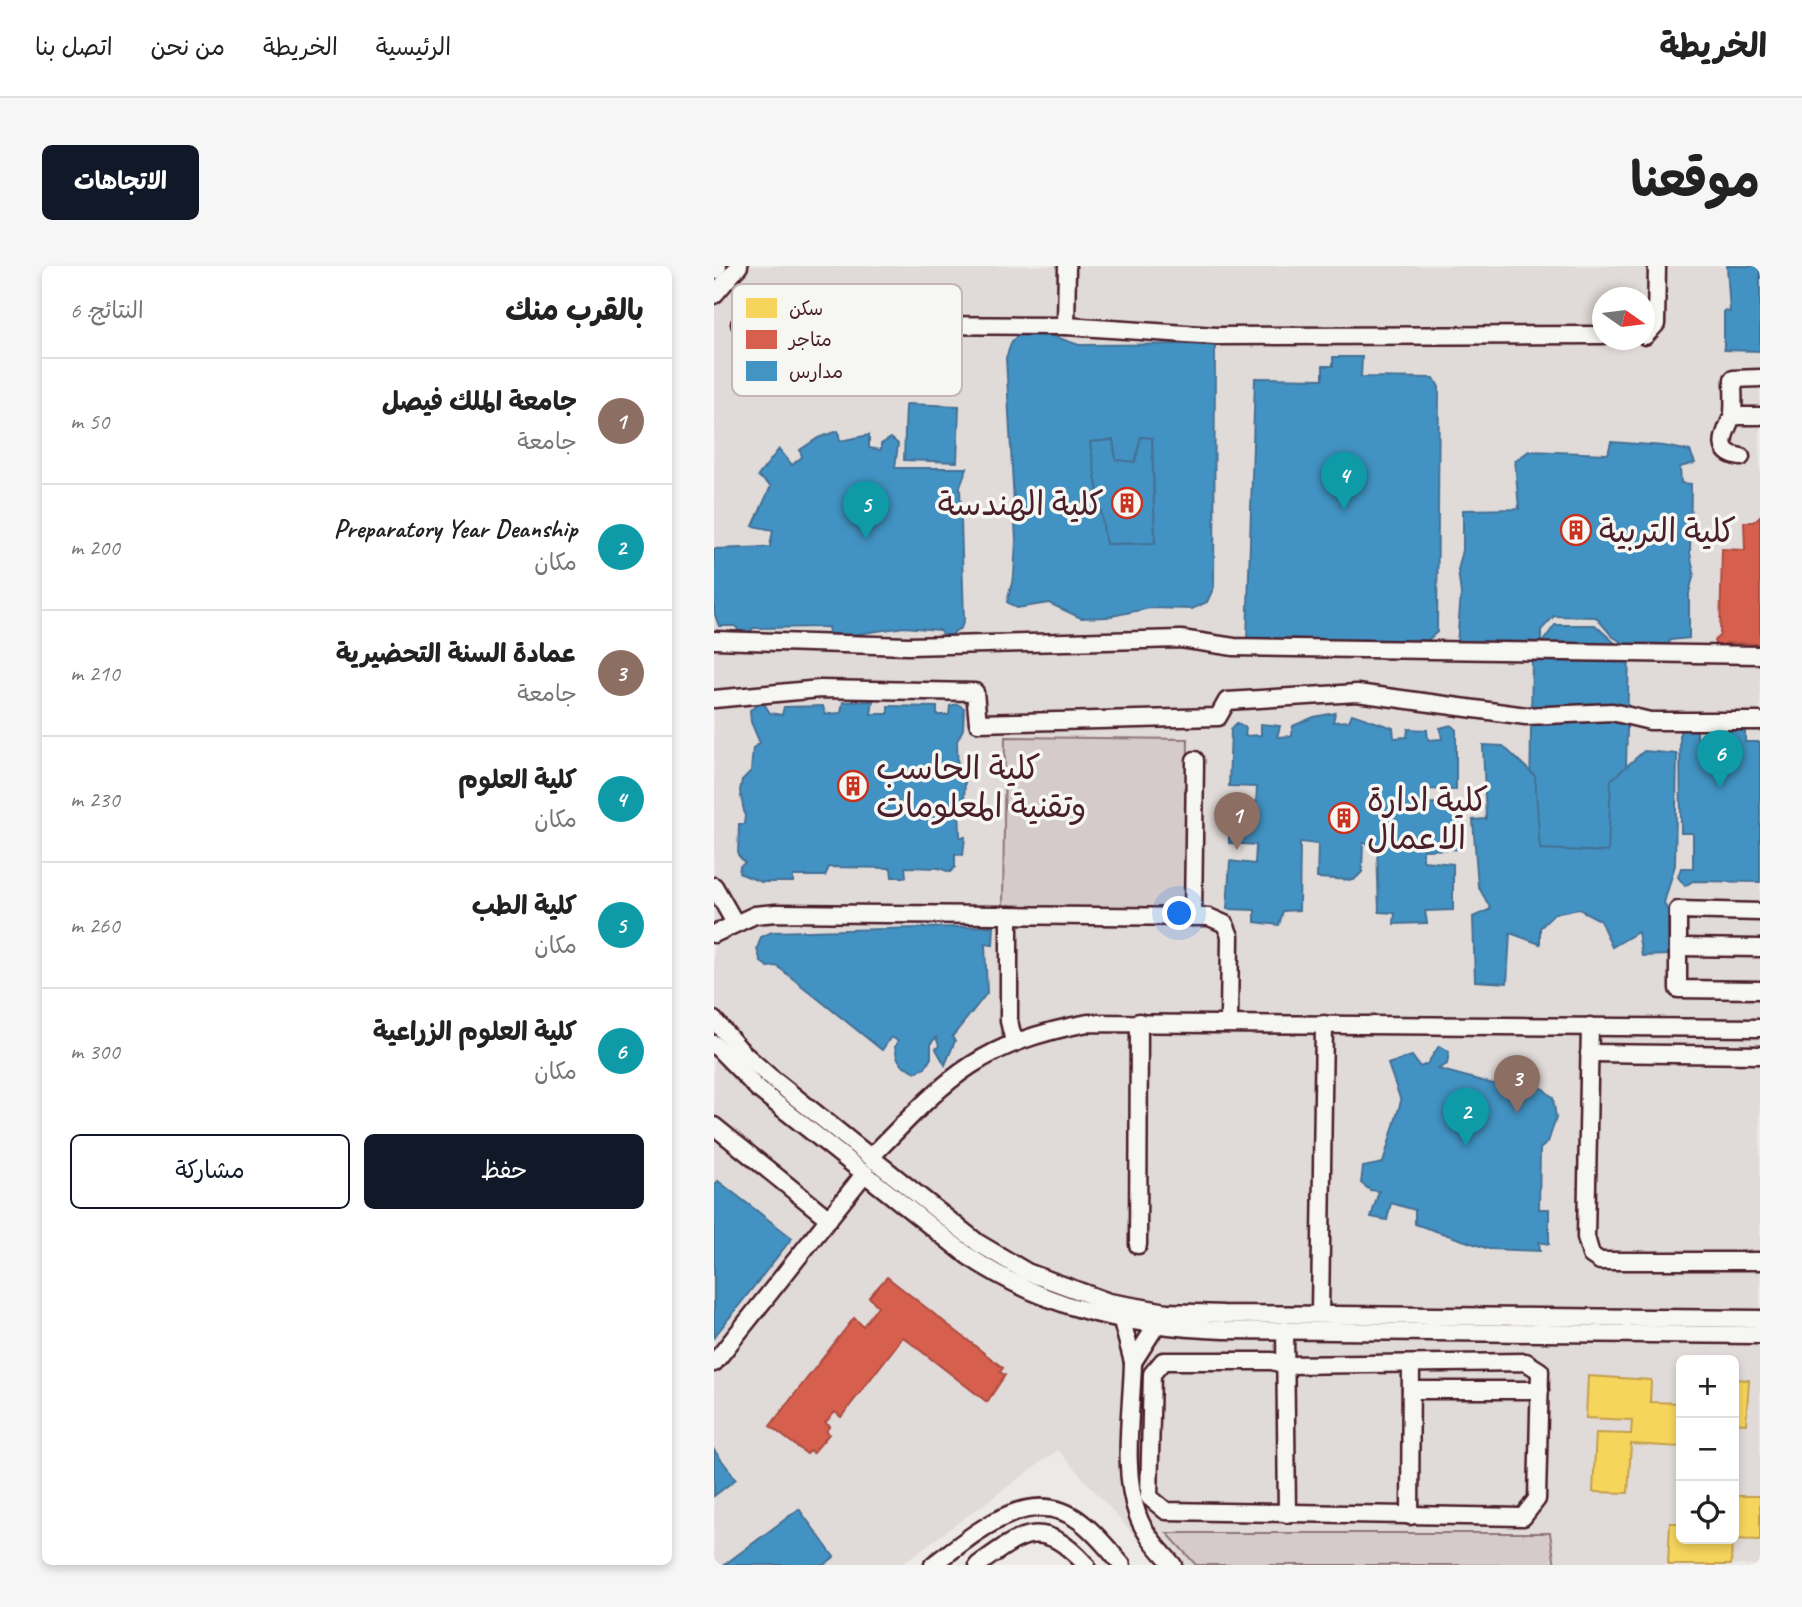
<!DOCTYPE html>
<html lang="ar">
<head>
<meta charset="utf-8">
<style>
  body { margin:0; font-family:Caveat,"Playpen Sans Arabic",sans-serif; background:#f6f6f6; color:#222; direction:rtl }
  .controls { position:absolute; right:21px; bottom:21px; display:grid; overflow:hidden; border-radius:10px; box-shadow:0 4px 10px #0003 }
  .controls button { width:63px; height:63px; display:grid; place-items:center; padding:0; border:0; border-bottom:2px solid #e0e0e0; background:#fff; color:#222; font:35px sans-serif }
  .compass { position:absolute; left:878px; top:21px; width:63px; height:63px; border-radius:50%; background:#fff; box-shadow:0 4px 10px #0003; rotate:104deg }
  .you { position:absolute; left:466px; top:648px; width:24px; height:24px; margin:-18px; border:5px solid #fff; border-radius:50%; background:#1a73e8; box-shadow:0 0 0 10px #1a73e833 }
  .badge { display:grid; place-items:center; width:46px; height:46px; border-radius:50%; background:#111827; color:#fff; font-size:23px; font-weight:700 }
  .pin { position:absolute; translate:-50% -58px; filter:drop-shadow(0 2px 4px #0008) }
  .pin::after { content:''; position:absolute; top:37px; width:24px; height:21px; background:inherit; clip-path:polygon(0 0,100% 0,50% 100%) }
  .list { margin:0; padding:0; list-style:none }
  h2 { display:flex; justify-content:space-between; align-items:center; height:91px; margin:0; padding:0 28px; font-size:30px }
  h2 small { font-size:23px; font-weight:400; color:#767676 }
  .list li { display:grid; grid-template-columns:46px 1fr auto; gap:21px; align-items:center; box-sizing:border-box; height:126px; padding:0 28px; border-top:2px solid #e0e0e0 }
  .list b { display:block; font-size:26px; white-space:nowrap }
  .list p { margin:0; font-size:23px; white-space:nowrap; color:#767676 }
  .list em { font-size:23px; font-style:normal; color:#767676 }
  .actions { display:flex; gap:14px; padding:21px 28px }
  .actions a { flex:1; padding:16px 0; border:2px solid #111827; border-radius:10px; text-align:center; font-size:24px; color:#111827 }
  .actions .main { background:#111827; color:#fff }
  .icon { flex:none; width:38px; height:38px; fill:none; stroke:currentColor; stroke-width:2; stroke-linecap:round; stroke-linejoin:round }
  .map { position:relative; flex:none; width:1046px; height:1299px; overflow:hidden; direction:ltr; border-radius:10px }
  header { display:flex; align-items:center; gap:42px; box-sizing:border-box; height:98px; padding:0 35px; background:#fff; border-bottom:2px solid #e0e0e0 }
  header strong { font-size:33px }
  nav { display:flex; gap:38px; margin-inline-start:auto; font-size:24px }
  .intro { display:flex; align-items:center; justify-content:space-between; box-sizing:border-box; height:168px; padding:0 42px }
  h1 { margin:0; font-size:49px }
  .button { padding:18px 32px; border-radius:10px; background:#111827; color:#fff; font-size:24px; font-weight:700 }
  main { display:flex; gap:42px; padding:0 42px }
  aside { flex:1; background:#fff; border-radius:10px; box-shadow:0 4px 10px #0003 }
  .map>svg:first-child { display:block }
  .built { fill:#e0dad8; fill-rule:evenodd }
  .green { fill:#d4cbca; stroke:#8f757a; stroke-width:2 }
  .homes { fill:#f6d55c; stroke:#c29e4d; stroke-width:2 }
  .shops { fill:#d6604d; stroke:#ac4c43; stroke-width:2 }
  .schools { fill:#4393c3; stroke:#457095; stroke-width:2; fill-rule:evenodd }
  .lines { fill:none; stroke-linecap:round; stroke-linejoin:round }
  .minor-casing { stroke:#4a1f2b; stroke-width:21 }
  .minor { stroke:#f6f6f2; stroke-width:16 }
  .labels { text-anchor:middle; stroke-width:7; stroke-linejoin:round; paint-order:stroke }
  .poi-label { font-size:33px; fill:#4a1f2b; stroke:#f6f6f2; text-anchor:start }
  .key { fill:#f6f6f2; stroke:#c2b6b6; stroke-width:2 }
  .key-label { font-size:19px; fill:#4a1f2b }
</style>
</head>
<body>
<header>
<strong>الخريطة</strong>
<nav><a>الرئيسية</a><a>الخريطة</a><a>من نحن</a><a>اتصل بنا</a></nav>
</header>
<div class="intro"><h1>موقعنا</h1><a class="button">الاتجاهات</a></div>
<main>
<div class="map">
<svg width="1046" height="1299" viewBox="0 0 1046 1299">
  <rect width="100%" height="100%" fill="#ece9e6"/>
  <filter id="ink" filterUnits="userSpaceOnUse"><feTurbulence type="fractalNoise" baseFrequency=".0143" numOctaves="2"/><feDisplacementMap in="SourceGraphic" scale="14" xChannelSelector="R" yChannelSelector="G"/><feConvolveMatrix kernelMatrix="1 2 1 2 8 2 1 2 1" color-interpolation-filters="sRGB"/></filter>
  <g filter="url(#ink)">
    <!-- built -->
    <path class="built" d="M0 0H1046V1299H447L344 1184 186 1299H0ZM889 32H931V74H889ZM967 1094H1020V1273H967Z"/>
    <!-- green -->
    <g class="green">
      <polygon points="291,471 474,473 471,644 289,642"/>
      <polygon points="453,1267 836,1267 841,1299 482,1299"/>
    </g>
    <!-- homes -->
    <g class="homes">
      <polygon points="874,1110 937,1114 936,1136 967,1137 967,1127 967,1181 917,1178 914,1227 879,1226 882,1167 917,1168 918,1154 872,1152"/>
      <polygon points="1020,1113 1035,1114 1032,1158 1020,1157"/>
      <polygon points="1020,1230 1046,1230 1046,1274 1018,1273 1017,1299 954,1299 956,1257 967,1257 967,1273 1020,1273"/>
    </g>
    <!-- shops -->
    <g class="shops">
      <polygon points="1046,250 1046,378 1011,377 1008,384 1003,382 1000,375 1006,369 1008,283 1031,284 1030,256 1040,256"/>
      <polygon points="173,1011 289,1102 286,1106 291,1109 273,1136 189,1071 127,1151 121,1146 111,1157 116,1160 112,1165 115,1168 99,1187 96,1184 93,1188 56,1160 140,1052 149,1060 164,1040 155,1031"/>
    </g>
    <!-- schools -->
    <g class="schools">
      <polygon points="1013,0 1046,0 1046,85 1010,84 1010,45 1016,46"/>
      <path d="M324 65 365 79 501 78 500 321 493 336 478 343 436 342 393 351 367 352 335 337 303 342 293 336 300 309 302 275 292 92 298 75 307 67ZM427 171 438 172 441 277 392 278 376 176 399 174 402 194 421 196Z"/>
      <polygon points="619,91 648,91 647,111 720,112 725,121 723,366 714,374 587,377 582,372 533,375 541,112 609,113 609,100 619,100"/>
      <polygon points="192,138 245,140 243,196 190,194"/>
      <polygon points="124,165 126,175 155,169 155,182 167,184 167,178 177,172 184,178 181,202 253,202 246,221 250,354 247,362 241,365 236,374 229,372 226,364 190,361 116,372 114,361 39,362 35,368 28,368 21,360 5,360 0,346 0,283 56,281 59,264 39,260 57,220 44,210 65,183 78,199 88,191 86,184 104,172"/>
      <polygon points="427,171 438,172 441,277 392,278 376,176 399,174 402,194 421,196"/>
      <polygon points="897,176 950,180 976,185 981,197 966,201 967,217 977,218 976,287 980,307 975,327 975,372 956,374 953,384 917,382 898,370 882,351 840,350 827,364 827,376 815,375 811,379 743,378 747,328 744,304 749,284 749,244 805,243 801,195 815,185 894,188"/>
      <polygon points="841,359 881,359 915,390 909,610 883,637 845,639 830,634 815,606 818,390"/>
      <polygon points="159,435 157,448 174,448 174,440 223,441 223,449 235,449 236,440 243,438 250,442 249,463 243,475 244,514 251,514 250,536 245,537 246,571 251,571 249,589 241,588 241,601 236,606 225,602 191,601 192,611 178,611 177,602 115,601 111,610 79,610 79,616 47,616 25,607 26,600 31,597 24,589 25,558 30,558 31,550 26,525 28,514 37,505 39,482 46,477 37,456 36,444 49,436 56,447 68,449 70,441 109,440 111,448 127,447 129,436"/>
      <polygon points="621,447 619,456 635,455 638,448 679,462 680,472 693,471 694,463 713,464 714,474 728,473 726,462 737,459 742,464 742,524 712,523 712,537 744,538 748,566 745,583 709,584 709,595 739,598 739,644 711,645 713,657 680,658 681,647 665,646 663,579 649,577 648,606 640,614 603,612 604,578 586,576 585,644 569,645 565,659 541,656 541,644 513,643 516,595 541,598 542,579 515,577 515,535 542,538 543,521 515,520 517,463 523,457 532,462 531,470 547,469 547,458 566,460 563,471 578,470 579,460 600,451"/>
      <polygon points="976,459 983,462 983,474 1008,474 1008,464 1031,464 1031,476 1046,476 1046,616 979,615 971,620 964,611 967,602 979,602 979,567 967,567 966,463"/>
      <polygon points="769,479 789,480 821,510 826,583 894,586 897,514 930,485 963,488 961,599 950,637 954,645 955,689 928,690 924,666 898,681 886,654 865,643 840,648 826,662 826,678 796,667 793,717 761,715 759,651 777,643 764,620 759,554 772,553"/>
      <polygon points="280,660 279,679 271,678 273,727 238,771 241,775 231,799 222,783 225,780 222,771 217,777 217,792 211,802 202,806 188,799 183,791 181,781 184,775 177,771 168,784 63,700 54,701 47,696 43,683 47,671 58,666"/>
      <polygon points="725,780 735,786 733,798 724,803 779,818 804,812 825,819 839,832 842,852 834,876 826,883 825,943 835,943 835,978 825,976 826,985 775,983 701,958 701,944 677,937 673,954 657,951 665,925 656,924 647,917 649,901 669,897 687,835 674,798 698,790 706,801 713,798"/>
      <polygon points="4,915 78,972 0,1071 0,920"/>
      <polygon points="0,1184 22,1213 0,1230"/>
      <polygon points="85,1243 120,1291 110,1299 10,1299"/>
    </g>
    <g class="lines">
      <!-- minor casing -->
      <g class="minor-casing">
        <g id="minor">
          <polyline points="0,5 4,0"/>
          <polyline points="0,29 25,0"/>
          <polyline points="26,58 352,60 502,70 889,69"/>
          <polyline points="352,60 353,0"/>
          <polyline points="931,70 942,58 943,0"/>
          <polyline points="1019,150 1046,150"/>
          <path d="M1027 191C994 186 1017 159 1019 147 1020 136 1019 124 1019 113L1046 112"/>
          <polyline points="0,374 194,380 467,373 520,381 1046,389"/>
          <polyline points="0,433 106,423 261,426 264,457 504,451 513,435 643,427 812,450 898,446 936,455 1046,455"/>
          <polyline points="0,620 21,657"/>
          <polyline points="1046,646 964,644 964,723 1046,724"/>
          <polyline points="295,649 295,755 300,776"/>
          <polyline points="479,651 481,494"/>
          <polyline points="0,668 41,649 62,647 495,651 511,658 516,670 515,757"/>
          <polyline points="964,681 1046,682"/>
          <polyline points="0,754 29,787 55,810 264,977 313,1006 395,1036 453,1046 509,1048 1046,1053"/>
          <polyline points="876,760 872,971 877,989 886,995 1046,995"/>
          <path d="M0 778 44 823 254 990C335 1044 414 1060 510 1064L1046 1069"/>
          <polyline points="875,787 1046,789"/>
          <polyline points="0,860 115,953"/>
          <path d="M157 891C233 813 262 778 374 757L1046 762"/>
          <polyline points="424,979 425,756"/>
          <polyline points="606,1048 610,758"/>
          <polyline points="408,1055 419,1096 442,1060"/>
          <polyline points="571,1064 573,1248"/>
          <polygon points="449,1095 558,1095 572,1099 812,1096 826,1105 823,1233 809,1251 452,1245 435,1231 438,1108"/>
          <path d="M419 1096C418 1144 407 1204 424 1250 430 1268 447 1285 459 1299"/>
          <polyline points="0,1097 151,907"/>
          <polyline points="697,1124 826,1124"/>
          <polyline points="696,1250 697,1098"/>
          <path d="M219 1299C259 1269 316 1216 367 1256 383 1268 395 1284 408 1299"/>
          <path d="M264 1299C310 1265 329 1252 372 1299"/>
        </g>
      </g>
      <!-- minor -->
      <use href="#minor" class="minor"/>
    </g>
  </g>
  <!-- icons -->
  <defs>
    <g id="building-ring" transform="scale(1.575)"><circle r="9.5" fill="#f6f6f2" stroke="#c8321e" stroke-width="1.5"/><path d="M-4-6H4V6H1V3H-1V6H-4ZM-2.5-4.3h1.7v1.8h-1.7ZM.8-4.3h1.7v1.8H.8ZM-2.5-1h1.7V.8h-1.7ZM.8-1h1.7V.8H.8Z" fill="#c8321e"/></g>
  </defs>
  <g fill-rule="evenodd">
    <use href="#building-ring" x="413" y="237"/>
    <use href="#building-ring" x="862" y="264"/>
    <use href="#building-ring" x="139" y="520"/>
    <use href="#building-ring" x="630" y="552"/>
  </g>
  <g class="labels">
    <!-- poi labels -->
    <g class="poi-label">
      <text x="390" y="249" text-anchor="end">كلية الهندسة</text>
      <text x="885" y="276">كلية التربية</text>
      <text x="162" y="513">كلية الحاسب<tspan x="162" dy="38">وتقنية المعلومات</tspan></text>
      <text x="653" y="545">كلية ادارة<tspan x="653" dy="38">الاعمال</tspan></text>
    </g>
  </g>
  <!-- legend -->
  <rect x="18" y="18" width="230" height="112" rx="10" class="key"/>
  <rect x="32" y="32" width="31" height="20" fill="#f6d55c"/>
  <rect x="32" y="64" width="31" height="19" fill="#d6604d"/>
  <rect x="32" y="95" width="31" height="20" fill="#4393c3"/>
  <g class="key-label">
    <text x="75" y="49">سكن</text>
    <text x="75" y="80">متاجر</text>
    <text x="75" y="112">مدارس</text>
  </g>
</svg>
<div class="controls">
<button>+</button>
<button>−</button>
<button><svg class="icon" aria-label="locate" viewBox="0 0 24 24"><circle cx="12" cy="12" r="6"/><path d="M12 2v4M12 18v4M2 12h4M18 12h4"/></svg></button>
</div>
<svg class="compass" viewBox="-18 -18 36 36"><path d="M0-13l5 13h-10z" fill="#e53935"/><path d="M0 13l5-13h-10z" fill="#767676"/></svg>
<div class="you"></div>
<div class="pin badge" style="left:523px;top:584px;background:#8d6e63">1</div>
<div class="pin badge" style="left:752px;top:880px;background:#0f9aa8">2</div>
<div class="pin badge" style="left:803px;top:847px;background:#8d6e63">3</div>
<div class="pin badge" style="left:630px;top:244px;background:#0f9aa8">4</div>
<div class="pin badge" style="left:152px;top:273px;background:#0f9aa8">5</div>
<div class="pin badge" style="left:1006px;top:522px;background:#0f9aa8">6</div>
</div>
<aside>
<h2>بالقرب منك<small>النتائج: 6</small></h2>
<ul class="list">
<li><span class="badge" style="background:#8d6e63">1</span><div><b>جامعة الملك فيصل</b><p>جامعة</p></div><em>50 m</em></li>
<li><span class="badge" style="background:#0f9aa8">2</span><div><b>Preparatory Year Deanship</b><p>مكان</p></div><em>200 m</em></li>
<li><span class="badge" style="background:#8d6e63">3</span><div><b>عمادة السنة التحضيرية</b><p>جامعة</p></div><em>210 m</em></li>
<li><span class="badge" style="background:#0f9aa8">4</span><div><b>كلية العلوم</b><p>مكان</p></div><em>230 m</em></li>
<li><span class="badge" style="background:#0f9aa8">5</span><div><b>كلية الطب</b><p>مكان</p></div><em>260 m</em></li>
<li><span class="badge" style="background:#0f9aa8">6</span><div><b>كلية العلوم الزراعية</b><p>مكان</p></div><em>300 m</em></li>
</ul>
<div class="actions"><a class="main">حفظ</a><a>مشاركة</a></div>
</aside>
</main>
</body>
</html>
